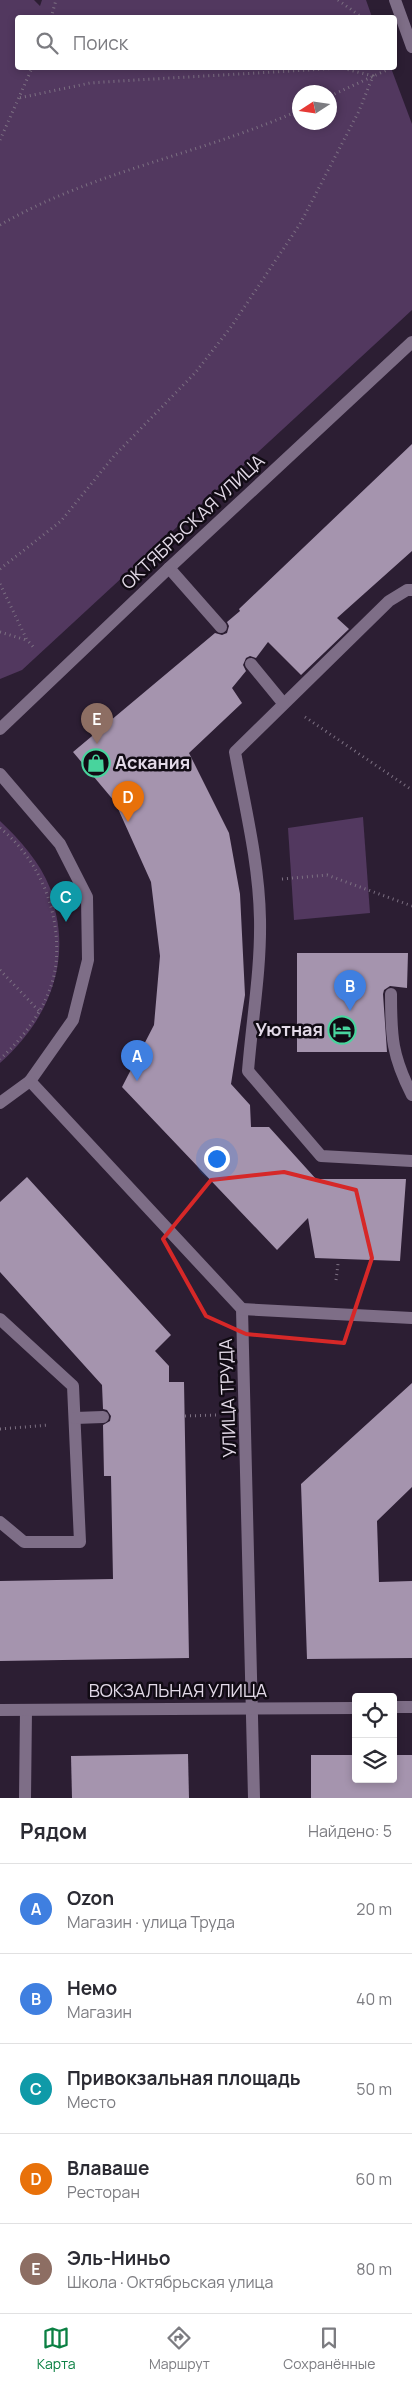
<!DOCTYPE html>
<html lang="ru">
<head>
<meta charset="utf-8">
<style>
  body { margin:0; font-family:Manrope,sans-serif; background:#f7f7f7; color:#2b2b33 }
  .controls { position:absolute; right:15px; bottom:15px; display:grid; overflow:hidden; border-radius:5px; box-shadow:0 2px 8px #0003 }
  .controls button { width:45px; height:45px; display:grid; place-items:center; padding:0; border:0; border-bottom:1px solid #e1e1e2; background:#fff; color:#2b2b33; font:25px sans-serif }
  .compass { position:absolute; left:292px; top:85px; width:45px; height:45px; border-radius:50%; background:#fff; box-shadow:0 2px 8px #0003; rotate:258deg }
  .you { position:absolute; left:216px; top:1158px; width:18px; height:18px; margin:-12px; border:4px solid #fff; border-radius:50%; background:#1a73e8; box-shadow:0 0 0 8px #1a73e833 }
  .badge { display:grid; place-items:center; width:32px; height:32px; border-radius:50%; background:#0b8043; color:#fff; font-size:16px; font-weight:700 }
  .pin { position:absolute; translate:-50% -41px; filter:drop-shadow(0 1px 2px #0008) }
  .pin::after { content:''; position:absolute; top:26px; width:18px; height:15px; background:inherit; clip-path:polygon(0 0,100% 0,50% 100%) }
  .list { margin:0; padding:0; list-style:none }
  h2 { display:flex; justify-content:space-between; align-items:center; height:65px; margin:0; padding:0 20px; font-size:21px }
  h2 small { font-size:16px; font-weight:400; color:#7c7c81 }
  .list li { display:grid; grid-template-columns:32px 1fr auto; gap:15px; align-items:center; box-sizing:border-box; height:90px; padding:0 20px; border-top:1px solid #e1e1e2 }
  .list b { display:block; font-size:19px; white-space:nowrap }
  .list p { margin:0; font-size:16px; white-space:nowrap; color:#7c7c81 }
  .list em { font-size:16px; font-style:normal; color:#7c7c81 }
  .icon { flex:none; width:28px; height:28px; fill:none; stroke:currentColor; stroke-width:2; stroke-linecap:round; stroke-linejoin:round }
  .map { position:relative; flex:none; width:412px; height:1798px; overflow:hidden }
  .search { position:absolute; background:#fff; box-shadow:0 2px 8px #0003; left:15px; right:15px; top:15px; height:55px; display:flex; align-items:center; gap:12px; box-sizing:border-box; padding:0 18px; border-radius:5px; color:#7c7c81; font-size:19px }
  .sheet { height:515px; background:#fff }
  nav { display:flex; justify-content:space-around; align-items:center; box-sizing:border-box; height:70px; border-top:1px solid #e1e1e2; background:#fff; font-size:14px; color:#7c7c81 }
  nav a { display:grid; justify-items:center; gap:2px }
  nav .on { color:#0b8043 }
  .map>svg:first-child { display:block }
  .green { fill:#52385f; fill-rule:evenodd }
  .building { fill:#a594ae }
  .lines { fill:none; stroke-linecap:round; stroke-linejoin:round }
  .path { stroke:#7c7082; stroke-width:3; stroke-dasharray:1 4; stroke-linecap:butt }
  .lane { stroke:#7e6e87; stroke-width:12 }
  .street { stroke:#7e6e87; stroke-width:12 }
  .secondary { stroke:#7e6e87; stroke-width:12 }
  .marked { fill:none; stroke:#d62828; stroke-width:4; stroke-linejoin:round }
  .labels { text-anchor:middle; stroke-width:5; stroke-linejoin:round; paint-order:stroke }
  .street-label { font-size:18px; fill:#e3dae8; stroke:#110b14 }
  .poi-label { font-size:18px; font-weight:bold; fill:#e3dae8; stroke:#110b14; text-anchor:start }
</style>
</head>
<body>
<div class="map">
<svg width="412" height="1798" viewBox="0 0 412 1798">
  <rect width="100%" height="100%" fill="#2c1e33"/>
  <!-- green -->
  <g class="green">
    <path d="M0 0H34L40 6 42 0H366L372 17 18 18V68H391L412 124V310L22 670 0 679ZM300 92H330V122H300Z"/>
    <polygon points="363,817 370,913 294,920 288,828"/>
    <path d="M0 821C20 840 40 862 50 888 54 896 54 906 56 914 69 972 43 1025 0 1063Z"/>
  </g>
  <!-- building -->
  <g class="building">
    <polygon points="412,444 412,551 337,618 349,629 301,675 268,642 256,658 250,656 246,658 243,665 246,671 232,688 242,703 189,753 229,833 240,894 245,995 231,1084 250,1105 251,1127 269,1127 316,1179 406,1179 400,1261 315,1258 308,1218 277,1250 122,1087 154,1025 160,956 151,882 115,802 73,752 215,633 222,635 227,633 229,626 227,622 240,611 239,609"/>
    <polygon points="297,953 408,953 407,988 390,986 384,990 383,994 387,1052 297,1052"/>
    <polygon points="27,1177 171,1335 155,1351 169,1366 169,1382 184,1382 189,1658 0,1661 0,1581 113,1579 111,1476 104,1476 103,1425 110,1421 111,1416 107,1410 103,1409 102,1385 0,1272 0,1202"/>
    <polygon points="412,1383 412,1487 377,1521 379,1582 412,1581 412,1658 307,1659 301,1484"/>
    <polygon points="188,1754 189,1798 72,1798 71,1756"/>
    <polygon points="311,1755 356,1755 356,1779 393,1779 393,1755 412,1755 412,1798 311,1798"/>
  </g>
  <g class="lines">
    <!-- path -->
    <g class="path">
      <polyline points="338,0 363,18"/>
      <polyline points="51,18 56,0"/>
      <polyline points="330,96 389,69"/>
      <polyline points="0,140 32,68"/>
      <path d="M0 225C93 171 202 154 300 110"/>
      <polyline points="0,569 61,521 114,456 195,373 231,327 300,224 359,111 373,76 342,68 119,81 90,83 19,98"/>
      <polyline points="0,584 27,640 35,649"/>
      <polyline points="0,632 26,640"/>
      <polyline points="305,717 412,790"/>
      <path d="M0 828C40 860 61 913 56 964 52 1000 26 1036 0 1059"/>
      <polyline points="282,879 327,875 412,906"/>
      <polyline points="0,970 39,1011"/>
      <polyline points="336,1280 338,1264"/>
      <polyline points="185,1416 217,1415"/>
      <polyline points="0,1429 49,1425"/>
    </g>
    <!-- lane -->
    <g class="lane">
      <polyline points="169,568 221,627"/>
      <path d="M412 590H407L389 601 235 752C245 807 259 863 260 919 261 970 252 1020 248 1071L321 1156 412 1161"/>
      <polyline points="251,664 283,703"/>
      <path d="M391 994C391 1037 392 1056 412 1095"/>
      <polyline points="0,1319 73,1386 80,1542 24,1542 0,1522"/>
      <polyline points="75,1418 103,1417"/>
      <polyline points="25,1798 26,1710"/>
    </g>
    <!-- street -->
    <g class="street">
      <polyline points="0,729 169,568 412,342"/>
      <polyline points="0,774 60,844 87,897 88,960 73,1020 30,1081 0,1103"/>
      <polyline points="30,1081 242,1309 254,1798"/>
      <polyline points="242,1309 412,1318"/>
      <polyline points="393,1707 412,1707"/>
      <polyline points="0,1710 356,1708"/>
    </g>
    <!-- secondary -->
    <polyline class="secondary" points="395,0 412,47"/>
  </g>
  <!-- marked area -->
  <path class="marked" d="M284 1172 356 1190 372 1258 344 1343 246 1334 206 1316 163 1239 211 1180Z"/>
  <!-- icons -->
  <defs>
    <g id="shop-ring" transform="scale(1.4375)"><circle r="9.5" fill="#110b14" stroke="#48d49d" stroke-width="1.5"/><path d="M-5-2.5h2.3a2.7 3.5 0 0 1 5.4 0H5L5.5 6h-11ZM-1.5-2.5h3a1.5 2.3 0 0 0-3 0Z" fill="#48d49d"/></g>
    <g id="hotel-ring" transform="scale(1.4375)"><circle r="9.5" fill="#110b14" stroke="#48d49d" stroke-width="1.5"/><path d="M-6-4.5h1.5V1H6V5H4.5V3h-9V5H-6ZM-4 0a1.8 1.8 0 1 1 3.6 0ZM.5 0V-2.5h3Q6-2.5 6 0Z" fill="#48d49d"/></g>
  </defs>
  <g fill-rule="evenodd">
    <use href="#shop-ring" x="96" y="763"/>
    <use href="#hotel-ring" x="342" y="1030"/>
  </g>
  <g class="labels">
    <!-- street labels -->
    <g class="street-label">
      <text transform="translate(193 522) rotate(-43)" y="6">ОКТЯБРЬСКАЯ УЛИЦА</text>
      <text transform="translate(228 1398) rotate(-92)" y="6">УЛИЦА ТРУДА</text>
      <text x="178" y="1697">ВОКЗАЛЬНАЯ УЛИЦА</text>
    </g>
    <!-- poi labels -->
    <g class="poi-label">
      <text x="115" y="769">Аскания</text>
      <text x="323" y="1036" text-anchor="end">Уютная</text>
    </g>
  </g>
</svg>
<div class="controls">
<button><svg class="icon" aria-label="locate" viewBox="0 0 24 24"><circle cx="12" cy="12" r="6"/><path d="M12 2v4M12 18v4M2 12h4M18 12h4"/></svg></button>
<button><svg class="icon" aria-label="layers" viewBox="0 0 24 24"><path d="M12 4l9 5-9 5-9-5zM3 14l9 5 9-5"/></svg></button>
</div>
<svg class="compass" viewBox="-18 -18 36 36"><path d="M0-13l5 13h-10z" fill="#e53935"/><path d="M0 13l5-13h-10z" fill="#7c7c81"/></svg>
<div class="you"></div>
<div class="pin badge" style="left:137px;top:1081px;background:#3f7fe0">A</div>
<div class="pin badge" style="left:350px;top:1011px;background:#3f7fe0">B</div>
<div class="pin badge" style="left:66px;top:922px;background:#0f9aa8">C</div>
<div class="pin badge" style="left:128px;top:822px;background:#e8710a">D</div>
<div class="pin badge" style="left:97px;top:744px;background:#8d6e63">E</div>
<div class="search"><svg class="icon" aria-label="search" viewBox="0 0 24 24"><circle cx="10" cy="10" r="6"/><path d="M15 15l6 6"/></svg>Поиск</div>
</div>
<section class="sheet">
<h2>Рядом<small>Найдено: 5</small></h2>
<ul class="list">
<li><span class="badge" style="background:#3f7fe0">A</span><div><b>Ozon</b><p>Магазин · улица Труда</p></div><em>20 m</em></li>
<li><span class="badge" style="background:#3f7fe0">B</span><div><b>Немо</b><p>Магазин</p></div><em>40 m</em></li>
<li><span class="badge" style="background:#0f9aa8">C</span><div><b>Привокзальная площадь</b><p>Место</p></div><em>50 m</em></li>
<li><span class="badge" style="background:#e8710a">D</span><div><b>Влаваше</b><p>Ресторан</p></div><em>60 m</em></li>
<li><span class="badge" style="background:#8d6e63">E</span><div><b>Эль-Ниньо</b><p>Школа · Октябрьская улица</p></div><em>80 m</em></li>
</ul>
</section>
<nav>
<a class="on"><svg class="icon" aria-label="map" viewBox="0 0 24 24"><path d="M3 6l6-2 6 2 6-2v14l-6 2-6-2-6 2zM9 4v14M15 6v14"/></svg>Карта</a>
<a><svg class="icon" aria-label="directions" viewBox="0 0 24 24"><path d="M12 3l9 9-9 9-9-9zM9 14v-3h6M13 9l2 2-2 2"/></svg>Маршрут</a>
<a><svg class="icon" aria-label="saved" viewBox="0 0 24 24"><path d="M7 4h10v16l-5-4-5 4z"/></svg>Сохранённые</a>
</nav>
</body>
</html>
